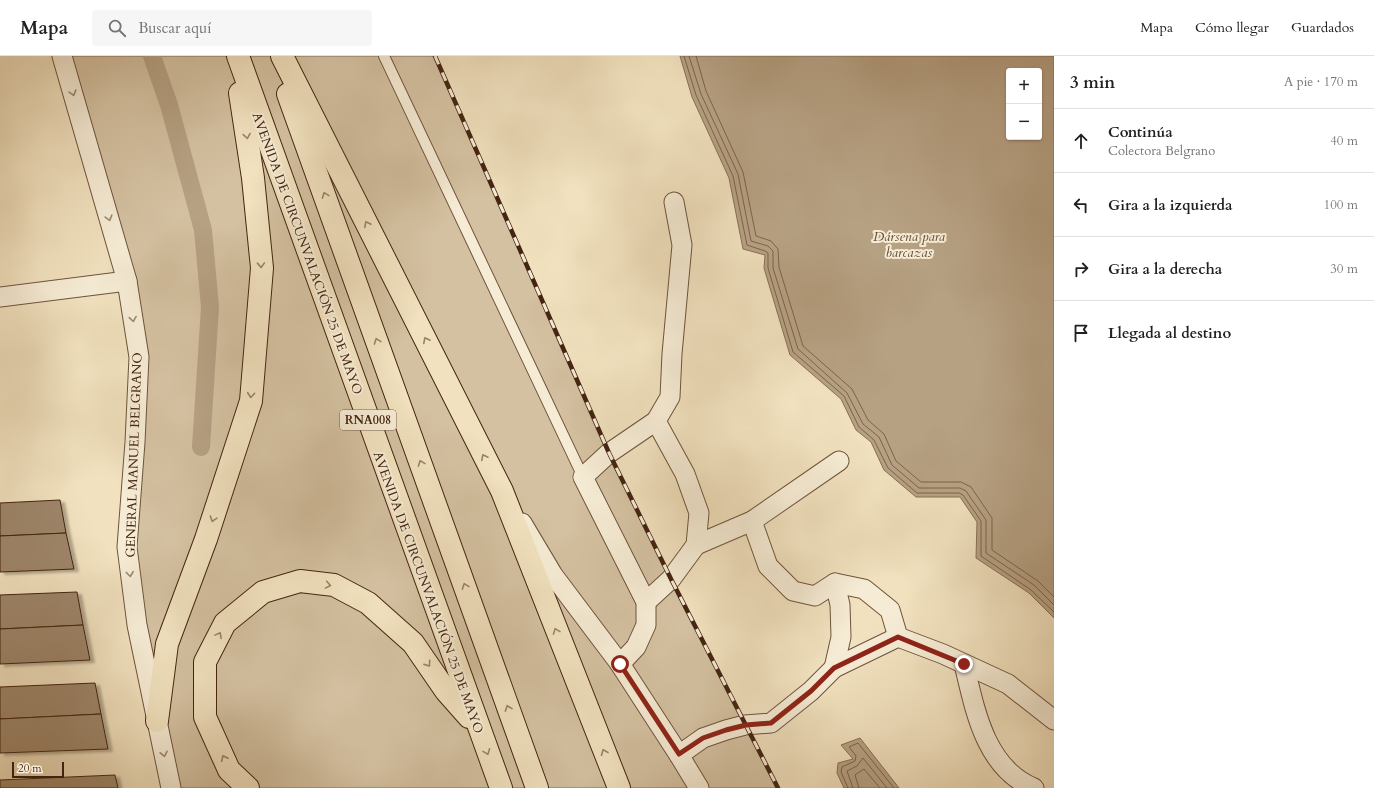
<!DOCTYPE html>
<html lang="es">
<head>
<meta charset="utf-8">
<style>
  body { margin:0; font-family:Cardo,serif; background:#f6f6f6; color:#202124 }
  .controls { position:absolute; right:12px; top:12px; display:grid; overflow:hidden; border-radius:4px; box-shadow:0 1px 3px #0004 }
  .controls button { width:36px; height:36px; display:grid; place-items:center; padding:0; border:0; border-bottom:1px solid #e0e0e0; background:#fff; color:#202124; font:20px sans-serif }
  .scale { position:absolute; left:12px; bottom:10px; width:52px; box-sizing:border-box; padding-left:4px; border:2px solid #442411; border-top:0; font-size:11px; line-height:14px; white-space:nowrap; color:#442411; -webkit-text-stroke:3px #f6ecd5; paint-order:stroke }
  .stop { position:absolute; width:12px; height:12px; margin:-9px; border:3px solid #8f2418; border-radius:50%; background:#fff }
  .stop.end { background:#8f2418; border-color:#fff; box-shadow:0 1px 4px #0008 }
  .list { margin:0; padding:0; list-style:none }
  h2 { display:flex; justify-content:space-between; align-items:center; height:52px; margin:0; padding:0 16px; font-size:17px }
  h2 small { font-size:13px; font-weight:400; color:#757577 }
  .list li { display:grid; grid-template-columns:26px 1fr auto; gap:12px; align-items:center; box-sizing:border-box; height:64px; padding:0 16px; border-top:1px solid #e0e0e0 }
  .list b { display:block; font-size:15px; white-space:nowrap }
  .list p { margin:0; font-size:13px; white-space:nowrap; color:#757577 }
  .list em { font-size:13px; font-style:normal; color:#757577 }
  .icon { flex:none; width:22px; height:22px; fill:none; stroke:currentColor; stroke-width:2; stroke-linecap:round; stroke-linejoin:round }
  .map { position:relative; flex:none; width:1054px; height:732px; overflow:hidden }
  header { display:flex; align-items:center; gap:24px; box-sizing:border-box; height:56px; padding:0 20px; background:#fff; border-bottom:1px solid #e0e0e0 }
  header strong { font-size:19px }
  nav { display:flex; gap:22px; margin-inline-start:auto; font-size:14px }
  .search { width:280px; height:36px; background:#f6f6f6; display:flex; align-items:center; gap:10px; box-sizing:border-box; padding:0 14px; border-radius:4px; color:#757577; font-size:15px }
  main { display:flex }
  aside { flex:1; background:#fff }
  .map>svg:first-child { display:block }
  .green { fill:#d4c1a1; stroke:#8c7259 }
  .water { fill:#b6a183; stroke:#886f55; fill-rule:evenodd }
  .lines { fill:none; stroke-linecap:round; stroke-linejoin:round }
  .shore { stroke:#7d624a; stroke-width:1 }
  .canal { stroke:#b6a183; stroke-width:18 }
  .building { fill:#9e866b; stroke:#442411; filter:url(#shadow) }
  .lane-casing { stroke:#6f533c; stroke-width:12 }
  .street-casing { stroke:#6f533c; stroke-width:21 }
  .highway-casing { stroke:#442411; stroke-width:24 }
  .lane { stroke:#f6ecd5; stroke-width:10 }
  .street { stroke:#f6ecd5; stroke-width:19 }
  .highway { stroke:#f1e1be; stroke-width:22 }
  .rail-casing { stroke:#442411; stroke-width:4.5 }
  .rail { stroke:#f6ecd5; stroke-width:3; stroke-dasharray:9; stroke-linecap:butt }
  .oneway { stroke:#9d8873 }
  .oneway2 { stroke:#9a8268 }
  .route { stroke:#8f2418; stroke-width:5 }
  .labels { text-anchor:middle; stroke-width:4; stroke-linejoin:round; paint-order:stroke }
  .shield { fill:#f6ecd5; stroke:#79604c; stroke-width:1 }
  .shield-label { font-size:12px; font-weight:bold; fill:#442411 }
  .street-label { font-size:13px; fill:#442411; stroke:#f6ecd5 }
  .water-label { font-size:14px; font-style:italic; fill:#664a33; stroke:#f6ecd5 }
</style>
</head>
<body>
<header>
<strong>Mapa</strong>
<div class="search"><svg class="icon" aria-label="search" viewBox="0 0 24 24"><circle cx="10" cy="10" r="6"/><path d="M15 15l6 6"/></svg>Buscar aquí</div>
<nav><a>Mapa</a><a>Cómo llegar</a><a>Guardados</a></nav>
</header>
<main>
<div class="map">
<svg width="1054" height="732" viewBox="0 0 1054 732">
  <defs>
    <filter id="shadow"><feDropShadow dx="4.5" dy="2.5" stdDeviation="1" flood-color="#0004"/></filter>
  </defs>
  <rect width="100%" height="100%" fill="#f1e1be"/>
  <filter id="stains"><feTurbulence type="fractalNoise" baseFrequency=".005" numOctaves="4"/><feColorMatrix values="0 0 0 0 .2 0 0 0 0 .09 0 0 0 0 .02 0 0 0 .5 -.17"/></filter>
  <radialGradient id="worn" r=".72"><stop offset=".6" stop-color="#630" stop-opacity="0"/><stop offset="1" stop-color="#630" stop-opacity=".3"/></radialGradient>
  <!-- green -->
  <polygon class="green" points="62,0 435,0 609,397 671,523 778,732 171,732 127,491 139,301"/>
  <!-- water -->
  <g class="water">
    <path d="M680 0H1054V562L1029 537 976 502 977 466 960 441H916L884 414 871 386 856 374 841 343 790 299 764 212 765 199 743 193 729 122 692 41ZM1009 15H1039V81H1009Z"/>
    <polygon points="860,682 899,732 844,732 837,717 838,707 853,703 841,689"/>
  </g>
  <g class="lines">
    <!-- shore -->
    <g class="shore">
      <polyline points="684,0 696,39 733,120 747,189 765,195 768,197 768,212 793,296 844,340 859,371 874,384 888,412 917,437 959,437 963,439 981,465 981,500 1031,534 1054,556"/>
      <polyline points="689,0 701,38 738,118 751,185 768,190 773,195 773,212 798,293 847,337 863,368 879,381 892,409 919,432 960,432 966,435 986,464 986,497 1034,529 1054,549"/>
      <polyline points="696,0 706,35 743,116 756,180 771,185 778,193 779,211 803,290 852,333 868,364 884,378 896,405 921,426 961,426 971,431 992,462 992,494 1038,525 1054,541"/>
      <polyline points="848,732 841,716 842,711 855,705 856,700 849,691 858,687 894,732"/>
      <polyline points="853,732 847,715 857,710 863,702 887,732"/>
      <polyline points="859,732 855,719 864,713 880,732"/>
    </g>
    <!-- canal -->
    <polyline class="canal" points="152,0 169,49 203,174 210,251 201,391"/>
  </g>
  <!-- building -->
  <g class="building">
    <polygon points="60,444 66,477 0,480 0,447"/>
    <polygon points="66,477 74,513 0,516 0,480"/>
    <polygon points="77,536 83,569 0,573 0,539"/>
    <polygon points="83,569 90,604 0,608 0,573"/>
    <polygon points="95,627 101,658 0,663 0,631"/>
    <polygon points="101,658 108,693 0,697 0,663"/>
    <polygon points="115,719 118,732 0,732 0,724"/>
  </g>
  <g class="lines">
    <!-- lane casing -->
    <g class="lane-casing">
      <polyline id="lane" points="384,0 583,421"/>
    </g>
    <!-- street casing -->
    <g class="street-casing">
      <g id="street">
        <polyline points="62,0 127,225 139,301 135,386 127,491 137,569 171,732"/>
        <polyline points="0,241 127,225"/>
        <polyline points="752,465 768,510 793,535 815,540 835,527 864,533 890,554 898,581"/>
        <polyline points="522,467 553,519 620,608 679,699 699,732"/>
        <polyline points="696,489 752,465 839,405"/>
        <polyline points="646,546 671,523 696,489 699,457 685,418 656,365"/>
        <polyline points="620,608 636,591 646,569 646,546 583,421 609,397 656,365 670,341 672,298 682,189 674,146"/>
        <path d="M964 608C975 654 985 712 1034 732"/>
        <polyline points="834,612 841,581 840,549 835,527"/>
        <polyline points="679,699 703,682 726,674 745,669 771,667 811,635 834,612 898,581 943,598 1008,628 1054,664"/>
      </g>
    </g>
    <!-- highway casing -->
    <g class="highway-casing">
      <g id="highway">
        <polyline points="238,0 501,732"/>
        <polyline points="282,0 502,435 619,732"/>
        <polyline points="288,38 537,732"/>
        <polyline points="157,665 167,588 206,483 251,345 262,212 253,122 240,37"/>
        <polyline points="248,732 229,714 205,661 205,606 225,567 263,536 300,525 334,529 368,547 413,587 446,635 469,661"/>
      </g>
    </g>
    <!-- lane -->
    <use href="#lane" class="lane"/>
    <!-- street -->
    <use href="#street" class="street"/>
    <!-- highway -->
    <use href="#highway" class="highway"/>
    <!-- rail casing -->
    <g class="rail-casing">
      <polyline id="rail" points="435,0 609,397 671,523 778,732"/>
    </g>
    <!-- rail -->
    <use href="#rail" class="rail"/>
  </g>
  <!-- one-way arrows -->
  <defs><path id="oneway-chevron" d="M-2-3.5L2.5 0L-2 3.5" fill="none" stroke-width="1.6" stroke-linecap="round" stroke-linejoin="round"/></defs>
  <g class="oneway">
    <use href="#oneway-chevron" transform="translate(73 37) rotate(74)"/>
    <use href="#oneway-chevron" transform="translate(109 162) rotate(74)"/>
    <use href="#oneway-chevron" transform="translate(133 263) rotate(81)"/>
    <use href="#oneway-chevron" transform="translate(130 518) rotate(83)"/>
    <use href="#oneway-chevron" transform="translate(164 698) rotate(78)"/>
  </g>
  <g class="oneway2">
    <use href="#oneway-chevron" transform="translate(247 80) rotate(81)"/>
    <use href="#oneway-chevron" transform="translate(325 139) rotate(-110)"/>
    <use href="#oneway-chevron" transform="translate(367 168) rotate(-117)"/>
    <use href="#oneway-chevron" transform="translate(261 209) rotate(88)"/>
    <use href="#oneway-chevron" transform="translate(426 284) rotate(-117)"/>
    <use href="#oneway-chevron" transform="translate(377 285) rotate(-110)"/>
    <use href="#oneway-chevron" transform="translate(251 339) rotate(95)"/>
    <use href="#oneway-chevron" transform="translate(484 401) rotate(-117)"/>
    <use href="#oneway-chevron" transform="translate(421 407) rotate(-110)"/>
    <use href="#oneway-chevron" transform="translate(213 463) rotate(108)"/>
    <use href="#oneway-chevron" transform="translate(328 529) rotate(10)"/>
    <use href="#oneway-chevron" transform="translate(465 530) rotate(-110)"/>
    <use href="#oneway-chevron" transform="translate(556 575) rotate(-111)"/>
    <use href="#oneway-chevron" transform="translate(219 579) rotate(-62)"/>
    <use href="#oneway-chevron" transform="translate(428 608) rotate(55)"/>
    <use href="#oneway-chevron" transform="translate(508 652) rotate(-110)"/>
    <use href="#oneway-chevron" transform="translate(487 696) rotate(69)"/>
    <use href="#oneway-chevron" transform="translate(604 696) rotate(-112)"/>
    <use href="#oneway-chevron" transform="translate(224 702) rotate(-115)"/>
  </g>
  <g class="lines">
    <!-- route -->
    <polyline class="route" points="620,608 679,698 703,682 726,674 746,669 771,667 811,635 834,612 898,581 964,608"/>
  </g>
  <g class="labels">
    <!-- shield labels -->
    <rect class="shield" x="340" y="354" width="56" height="20" rx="3"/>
    <g class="shield-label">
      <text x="368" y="368">RNA008</text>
    </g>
    <!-- street labels -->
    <g class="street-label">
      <text transform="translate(308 197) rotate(70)" y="5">AVENIDA DE CIRCUNVALACIÓN 25 DE MAYO</text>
      <text transform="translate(133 399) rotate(-88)" y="5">GENERAL MANUEL BELGRANO</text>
      <text transform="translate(429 536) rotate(70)" y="5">AVENIDA DE CIRCUNVALACIÓN 25 DE MAYO</text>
    </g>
    <!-- water labels -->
    <g class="water-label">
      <text x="909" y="185">Dársena para<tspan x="909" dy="16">barcazas</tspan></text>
    </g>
  </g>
  <rect width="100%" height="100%" filter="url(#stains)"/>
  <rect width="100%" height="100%" fill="url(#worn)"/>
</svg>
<div class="controls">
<button>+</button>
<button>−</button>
</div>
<div class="scale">20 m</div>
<div class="stop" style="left:620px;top:608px"></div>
<div class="stop end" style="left:964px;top:608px"></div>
</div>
<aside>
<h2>3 min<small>A pie · 170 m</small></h2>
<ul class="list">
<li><svg class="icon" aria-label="ahead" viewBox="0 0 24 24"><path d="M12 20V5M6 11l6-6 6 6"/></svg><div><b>Continúa</b><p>Colectora Belgrano</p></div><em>40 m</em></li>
<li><svg class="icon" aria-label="left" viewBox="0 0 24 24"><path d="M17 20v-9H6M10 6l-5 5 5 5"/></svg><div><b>Gira a la izquierda</b></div><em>100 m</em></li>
<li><svg class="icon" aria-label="right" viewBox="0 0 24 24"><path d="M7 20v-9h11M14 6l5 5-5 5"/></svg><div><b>Gira a la derecha</b></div><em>30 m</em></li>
<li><svg class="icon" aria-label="arrive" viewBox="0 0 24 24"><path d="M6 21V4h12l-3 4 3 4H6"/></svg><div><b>Llegada al destino</b></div></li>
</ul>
</aside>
</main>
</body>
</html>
